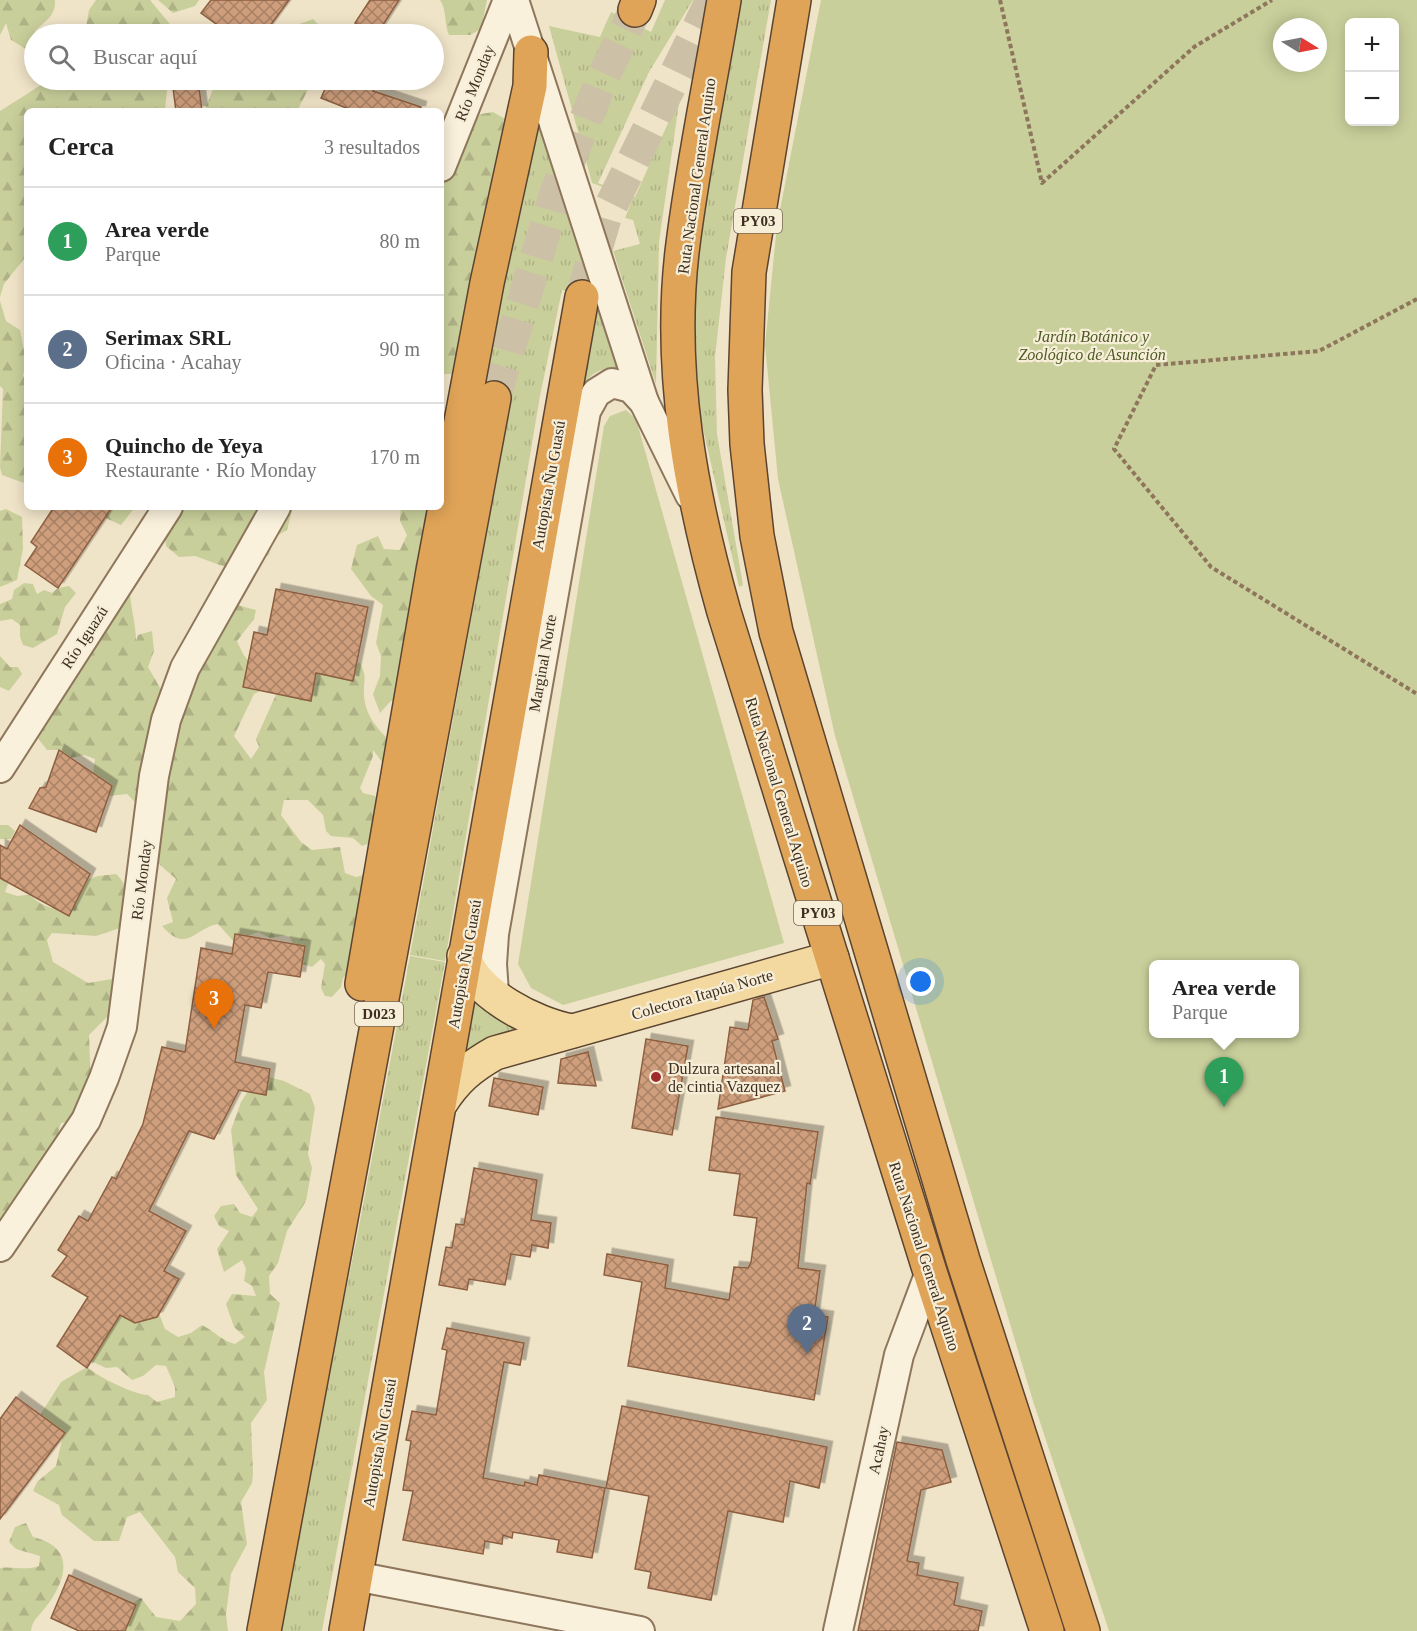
<!DOCTYPE html>
<html lang="es">
<head>
<meta charset="utf-8">
<style>
  body { margin:0; font-family:Georgia,serif; background:#f2f2f2; color:#222 }
  .controls { position:absolute; right:18px; top:18px; display:grid; overflow:hidden; border-radius:9px; box-shadow:0 3px 15px #0003 }
  .controls button { width:54px; height:54px; display:grid; place-items:center; padding:0; border:0; border-bottom:2px solid #e0e0e0; background:#fff; color:#222; font:30px sans-serif }
  .compass { position:absolute; left:1273px; top:18px; width:54px; height:54px; border-radius:50%; background:#fff; box-shadow:0 3px 15px #0003; rotate:100deg }
  .you { position:absolute; left:921px; top:982px; width:21px; height:21px; margin:-15px; border:4px solid #fff; border-radius:50%; background:#1a73e8; box-shadow:0 0 0 9px #1a73e833 }
  .badge { display:grid; place-items:center; width:39px; height:39px; border-radius:50%; background:#9e2a2b; color:#fff; font-size:20px; font-weight:700 }
  .pin { position:absolute; translate:-50% -50px; filter:drop-shadow(0 2px 3px #0008) }
  .pin::after { content:''; position:absolute; top:32px; width:21px; height:18px; background:inherit; clip-path:polygon(0 0,100% 0,50% 100%) }
  .popup { position:absolute; left:1149px; top:960px; width:150px; height:78px; box-sizing:border-box; display:grid; place-content:center; border-radius:9px; background:#fff; filter:drop-shadow(0 2px 4px #0005); font-size:20px; white-space:nowrap; color:#767676 }
  .popup b { font-size:22px; color:#222 }
  .popup::after { content:''; position:absolute; left:50%; top:100%; margin-left:-12px; border:12px solid transparent; border-top-color:#fff }
  .list { margin:0; padding:0; list-style:none }
  h2 { display:flex; justify-content:space-between; align-items:center; height:78px; margin:0; padding:0 24px; font-size:26px }
  h2 small { font-size:20px; font-weight:400; color:#767676 }
  .list li { display:grid; grid-template-columns:39px 1fr auto; gap:18px; align-items:center; box-sizing:border-box; height:108px; padding:0 24px; border-top:2px solid #e0e0e0 }
  .list b { display:block; font-size:22px; white-space:nowrap }
  .list p { margin:0; font-size:20px; white-space:nowrap; color:#767676 }
  .list em { font-size:20px; font-style:normal; color:#767676 }
  .icon { flex:none; width:33px; height:33px; fill:none; stroke:currentColor; stroke-width:2; stroke-linecap:round; stroke-linejoin:round }
  .map { position:relative; flex:none; width:1417px; height:1631px; overflow:hidden }
  .search { position:absolute; background:#fff; box-shadow:0 3px 15px #0003; left:24px; top:24px; width:420px; height:66px; display:flex; align-items:center; gap:15px; box-sizing:border-box; padding:0 21px; border-radius:33px; color:#767676; font-size:22px }
  .panel { position:absolute; background:#fff; box-shadow:0 3px 15px #0003; left:24px; top:108px; width:420px; height:402px; border-radius:9px }
  .map>svg:first-child { display:block }
  .grass { fill:url(#grass-tufts) }
  .forest { fill:url(#forest-firs) }
  .green { fill:#c9cf9b; fill-rule:evenodd }
  .building { fill:url(#building-cross-hatch); stroke:#8d5f41; stroke-width:1.5; filter:url(#shadow) }
  .lines { fill:none; stroke-linecap:round; stroke-linejoin:round }
  .highway-tunnel { stroke:#ccc0a6; stroke-width:33; stroke-dasharray:33 16; stroke-linecap:butt }
  .minor-casing { stroke:#8d765c; stroke-width:32 }
  .major-casing { stroke:#5b4430; stroke-width:36 }
  .highway-casing { stroke:#5b4430; stroke-width:36 }
  .path { stroke:#8d765c; stroke-width:4; stroke-dasharray:4.5 3; stroke-linecap:butt }
  .minor { stroke:#faf1dc; stroke-width:28 }
  .major { stroke:#f3d9a0; stroke-width:33 }
  .highway { stroke:#e0a458; stroke-width:33 }
  .poi-dot { fill:#9e2a2b; stroke:#f7eed8; stroke-width:2 }
  .labels { text-anchor:middle; stroke-width:4.5; stroke-linejoin:round; paint-order:stroke }
  .shield { fill:#f7eed8; stroke:#756857; stroke-width:1.5 }
  .shield-label { font-size:15px; font-weight:bold; fill:#3d2e20 }
  .street-label { font-size:16px; fill:#3d2e20; stroke:#f7eed8 }
  .park-label { font-size:16px; font-style:italic; fill:#4d5a26; stroke:#f7eed8 }
  .poi-label { font-size:16px; fill:#3d2e20; stroke:#f7eed8; text-anchor:start }
</style>
</head>
<body>
<div class="map">
<svg width="1417" height="1631" viewBox="0 0 1417 1631">
  <defs>
    <pattern id="grass-tufts" width="24" height="20" patternUnits="userSpaceOnUse" patternTransform="scale(1.5)"><rect width="24" height="20" fill="#c9cf9b"/><path d="M3 7l-1-3M5 7V3M7 7l1-3M15 17l-1-3M17 17v-4M19 17l1-3" fill="none" stroke="#aeb285"/></pattern>
    <pattern id="forest-firs" width="22" height="20" patternUnits="userSpaceOnUse" patternTransform="scale(1.5)"><rect width="22" height="20" fill="#c9cf9b"/><path d="M5 1l3.5 6h-7zM16 11l3.5 6h-7z" fill="#aeb285"/></pattern>
    <pattern id="building-cross-hatch" width="8" height="8" patternUnits="userSpaceOnUse" patternTransform="scale(1.5)"><rect width="8" height="8" fill="#cf9f7d"/><path d="M0 0l8 8M0 8l8-8" fill="none" stroke="#a98266"/></pattern>
    <filter id="shadow"><feDropShadow dx="5.5" dy="-5.5" stdDeviation="0" flood-color="#0004"/></filter>
  </defs>
  <rect width="100%" height="100%" fill="#f0e4c8"/>
  <!-- grass -->
  <g class="grass">
    <polygon points="665,0 693,0 649,72 598,183 635,197 680,96 659,242 656,384 613,251 640,244 633,220 625,218 633,198 592,183 549,26 600,37 611,12 651,32"/>
    <polygon points="737,0 771,0 726,258 715,357 717,434 743,585 739,587 699,411 694,357 695,281 702,208"/>
    <path d="M540 104 626 369C608 373 599 362 583 386L600 298 562 290 540 396 445 961 410 955 513 389 477 383 537 107Z"/>
    <polygon points="410,956 445,962 322,1631 276,1631 357,1237"/>
    <polygon points="473,1000 476,1000 523,1031 464,1055"/>
  </g>
  <!-- forest -->
  <g class="forest">
    <path d="M0 0H55C56 16 45 21 35 31L31 52 11 40 6 23 0 35Z"/>
    <polygon points="96,0 150,0 174,29 173,34 77,34 86,27 89,10"/>
    <polygon points="158,0 199,0 195,6 173,13"/>
    <path d="M440 0H487L481 29 470 35H449C444 24 447 10 440 0Z"/>
    <polygon points="313,19 327,34 293,34 294,26"/>
    <polygon points="49,80 168,80 165,111 27,111 27,255 4,284 0,297 0,111"/>
    <polygon points="217,80 313,80 297,111 204,111"/>
    <polygon points="493,112 509,121 502,136 506,152 464,374 441,374 441,147 475,115"/>
    <polygon points="0,301 6,321 20,330 26,361 23,376 27,380 27,484 2,475 0,467 3,389 0,386"/>
    <polygon points="94,507 135,507 121,525 97,514"/>
    <polygon points="179,507 293,507 287,530 273,538 269,555 231,569 195,556 179,557 166,546 164,528"/>
    <polygon points="401,507 436,507 402,699 391,701 380,713 373,694 380,676 381,656 376,643 383,605 371,596 351,569 357,545 378,536 384,549 400,550 407,535 400,521"/>
    <polygon points="6,509 22,517 23,549 17,580 0,587 0,511"/>
    <polygon points="24,583 33,584 37,594 44,590 52,593 58,588 69,586 76,593 65,607 57,634 33,648 23,645 20,637 20,625 12,619 0,621 0,604 12,599 14,590"/>
    <path d="M119 588 130 593C131 610 136 624 136 641L138 635 152 631 154 651 148 667 170 705 225 613 237 605 256 610 254 619 237 641 243 654 260 675V691L254 694 234 736 251 759 259 747 256 739 278 690 338 661 360 663C368 679 363 679 364 695 365 718 382 734 399 749L385 766 373 750V756L360 788 363 793 375 796 385 819 380 839 362 846 353 838 331 836 326 831 323 815 308 800H284L281 815 301 842 312 850 340 847 345 873 356 877 380 871 363 959 343 978 341 987 332 997 325 996 321 988 325 964 321 959 312 967 302 964 289 935 270 938 258 932 234 942 218 924C193 929 187 954 162 926L173 922 167 898 176 879 160 865 142 809 127 794 109 796 96 790 92 782 95 759 84 755 71 758 59 750H47L26 723 29 702 35 684 62 662 83 661 89 657V644Z"/>
    <polygon points="0,656 10,667 18,667 22,674 9,691 0,687"/>
    <polygon points="0,825 8,825 15,831 11,839 0,839"/>
    <path d="M116 874C133 889 125 908 120 928L96 936 52 933 47 940 53 962 88 983 112 979 110 1014 89 1035 91 1086 70 1122 61 1123 53 1151 42 1168H34L0 1247V875L4 876 8 884 5 892 17 896 30 895C39 904 53 912 66 907L72 885 98 876Z"/>
    <path d="M269 1077 284 1081 310 1094 315 1108 308 1154 312 1168 306 1201 287 1231 278 1263 269 1276 270 1294 280 1303 264 1372 267 1400 251 1423 253 1473 252 1483 241 1502 247 1544 231 1574 226 1615 228 1631H115L133 1603 141 1598 156 1617 180 1621 196 1604 195 1588 178 1572 175 1557 140 1512 127 1517 119 1541H94L62 1515 59 1505 33 1491 37 1482 56 1466 63 1435 33 1426 61 1382 87 1367C98 1377 135 1395 148 1395L157 1402 175 1397V1387L166 1366 156 1365 143 1376 132 1380 117 1367 106 1368 91 1361 98 1321 155 1303 165 1329 178 1337 191 1333 202 1325C214 1331 222 1341 235 1344L245 1337 234 1327 226 1304 232 1294 256 1296 252 1286 244 1281 246 1269 242 1260 224 1272 217 1249 229 1231 219 1226 214 1216 221 1206 234 1204 240 1213 252 1217 258 1209 236 1175 231 1130 241 1102 256 1079Z"/>
    <path d="M26 1523 33 1537C76 1547 67 1580 45 1608 39 1616 32 1620 31 1631H0V1568C14 1566 26 1571 39 1566L40 1556 16 1549 9 1542 15 1527Z"/>
  </g>
  <!-- green -->
  <g class="green">
    <path d="M821 0H1417V1631H1109L1033 1401 835 736 778 479 765 345 777 225ZM1394 22V122H1350V22ZM1282 27H1318V63H1282ZM1154 964H1294V1034H1154Z"/>
    <polygon points="626,410 636,419 784,943 563,1005 531,988 518,964 604,426 610,416"/>
  </g>
  <!-- building -->
  <g class="building">
    <polygon points="211,0 289,0 264,34 230,34 201,13"/>
    <polygon points="370,0 399,0 377,34 355,23"/>
    <polygon points="172,80 198,80 202,111 176,111"/>
    <polygon points="329,80 364,80 376,84 373,91 421,107 420,111 354,111 321,98"/>
    <polygon points="54,507 112,507 58,588 25,565 37,547 31,542"/>
    <polygon points="276,589 368,607 353,681 316,673 311,701 243,687 254,632 267,635"/>
    <polygon points="59,750 112,786 96,832 29,808 40,788 46,787"/>
    <polygon points="20,825 90,874 69,916 0,878 0,845 7,849"/>
    <polygon points="235,934 305,946 300,977 268,972 261,1008 245,1005 235,1062 270,1069 266,1095 239,1090 214,1139 189,1131 149,1211 186,1231 164,1271 179,1279 157,1317 135,1323 120,1315 87,1368 57,1346 88,1297 52,1276 67,1256 58,1250 79,1216 88,1221 112,1177 116,1179 143,1124 162,1047 185,1052 201,948 232,954"/>
    <polygon points="764,997 778,1039 772,1041 785,1091 718,1109 730,1027 748,1030 753,1000"/>
    <polygon points="646,1039 688,1046 672,1135 632,1128"/>
    <polygon points="588,1052 596,1086 558,1083 561,1059"/>
    <polygon points="494,1078 543,1087 538,1115 489,1106"/>
    <polygon points="716,1117 818,1132 810,1184 807,1183 798,1268 820,1271 814,1315 828,1317 814,1400 628,1366 642,1282 604,1275 607,1254 668,1265 665,1288 729,1300 734,1267 748,1268 751,1262 757,1218 734,1215 740,1174 709,1170"/>
    <polygon points="474,1168 537,1180 531,1220 551,1223 548,1248 532,1245 530,1257 511,1254 505,1285 469,1279 467,1290 439,1285 446,1247 452,1248 456,1224 464,1225"/>
    <polygon points="447,1328 524,1343 520,1365 504,1362 483,1478 524,1486 525,1482 537,1485 539,1475 605,1488 592,1558 557,1552 559,1540 513,1532 512,1538 503,1535 502,1544 485,1541 483,1554 403,1540 413,1491 403,1490 411,1441 406,1440 412,1411 436,1415 447,1350 442,1349"/>
    <polygon points="16,1397 65,1433 0,1519 0,1419"/>
    <polygon points="622,1406 827,1447 819,1488 790,1481 783,1522 728,1511 711,1600 648,1588 651,1572 635,1569 649,1496 606,1488"/>
    <polygon points="897,1442 942,1450 951,1482 921,1490 907,1561 919,1563 917,1575 958,1583 954,1605 982,1611 978,1631 858,1631"/>
    <polygon points="69,1575 136,1605 125,1631 79,1631 51,1618"/>
  </g>
  <g class="lines">
    <!-- highway-tunnel -->
    <g class="highway-tunnel">
      <polyline points="582,297 605,218 712,0"/>
      <polyline points="494,398 556,193 600,84 635,10"/>
    </g>
    <!-- minor casing -->
    <g class="minor-casing">
      <g id="minor">
        <polyline points="514,0 644,402 690,495"/>
        <polyline points="441,167 508,0"/>
        <polyline points="0,768 168,507"/>
        <polyline points="494,993 492,964 494,934 586,411 596,393 612,383 631,388 644,402"/>
        <polyline points="0,1247 86,1120 104,1078 122,1027 154,776 166,720 185,668 276,507"/>
        <polyline points="355,1576 640,1631"/>
        <polyline points="838,1631 899,1355 930,1272"/>
      </g>
    </g>
    <!-- major casing -->
    <g class="major-casing">
      <g id="major">
        <path d="M464 956C474 994 536 1025 572 1031"/>
        <path d="M440 1104C455 1080 470 1067 495 1053L832 958"/>
      </g>
    </g>
    <!-- highway casing -->
    <g class="highway-casing">
      <g id="highway">
        <path d="M724 0C710 84 692 168 682 252 668 374 691 495 724 612L930 1272 1047 1631"/>
        <polyline points="794,0 749,272 745,390 747,444 757,536 776,632 867,937 963,1260 1083,1631"/>
        <polyline points="635,10 639,0"/>
        <polyline points="362,984 433,571 487,283 530,86 531,52"/>
        <polyline points="264,1631 494,398"/>
        <polyline points="346,1631 582,297"/>
      </g>
    </g>
    <!-- path -->
    <g class="path">
      <polyline points="1000,0 1042,183 1194,47 1272,0"/>
      <polyline points="1417,299 1319,351 1156,365 1114,449 1211,567 1417,694"/>
    </g>
    <!-- minor -->
    <use href="#minor" class="minor"/>
    <!-- major -->
    <use href="#major" class="major"/>
    <!-- highway -->
    <use href="#highway" class="highway"/>
  </g>
  <!-- markers -->
  <circle class="poi-dot" cx="656" cy="1077" r="6"/>
  <g class="labels">
    <!-- shield labels -->
    <g class="shield">
      <rect x="734" y="209" width="48" height="24" rx="4.5"/>
      <rect x="794" y="901" width="48" height="24" rx="4.5"/>
      <rect x="355" y="1002" width="48" height="24" rx="4.5"/>
    </g>
    <g class="shield-label">
      <text x="758" y="226">PY03</text>
      <text x="818" y="918">PY03</text>
      <text x="379" y="1019">D023</text>
    </g>
    <!-- street labels -->
    <g class="street-label">
      <text transform="translate(474 83) rotate(-68)" y="6">Río Monday</text>
      <text transform="translate(696 176) rotate(-82)" y="6">Ruta Nacional General Aquino</text>
      <text transform="translate(548 485) rotate(-80)" y="6">Autopista Ñu Guasú</text>
      <text transform="translate(84 637) rotate(-57)" y="6">Río Iguazú</text>
      <text transform="translate(542 663) rotate(-80)" y="6">Marginal Norte</text>
      <text transform="translate(780 792) rotate(73)" y="6">Ruta Nacional General Aquino</text>
      <text transform="translate(141 880) rotate(-83)" y="6">Río Monday</text>
      <text transform="translate(464 964) rotate(-80)" y="6">Autopista Ñu Guasú</text>
      <text transform="translate(702 994) rotate(-16)" y="6">Colectora Itapúa Norte</text>
      <text transform="translate(925 1256) rotate(72)" y="6">Ruta Nacional General Aquino</text>
      <text transform="translate(379 1443) rotate(-80)" y="6">Autopista Ñu Guasú</text>
      <text transform="translate(878 1450) rotate(-78)" y="6">Acahay</text>
    </g>
    <!-- park labels -->
    <g class="park-label">
      <text x="1092" y="342">Jardín Botánico y<tspan x="1092" dy="18">Zoológico de Asunción</tspan></text>
    </g>
    <!-- poi labels -->
    <g class="poi-label">
      <text x="668" y="1074">Dulzura artesanal<tspan x="668" dy="18">de cintia Vazquez</tspan></text>
    </g>
  </g>
</svg>
<div class="controls">
<button>+</button>
<button>−</button>
</div>
<svg class="compass" viewBox="-18 -18 36 36"><path d="M0-13l5 13h-10z" fill="#e53935"/><path d="M0 13l5-13h-10z" fill="#767676"/></svg>
<div class="you"></div>
<div class="pin badge" style="left:1224px;top:1107px;background:#2e9e5b">1</div>
<div class="popup"><b>Area verde</b>Parque</div>
<div class="pin badge" style="left:807px;top:1354px;background:#5c6f8a">2</div>
<div class="pin badge" style="left:214px;top:1029px;background:#e8710a">3</div>
<div class="search"><svg class="icon" aria-label="search" viewBox="0 0 24 24"><circle cx="10" cy="10" r="6"/><path d="M15 15l6 6"/></svg>Buscar aquí</div>
<section class="panel">
<h2>Cerca<small>3 resultados</small></h2>
<ul class="list">
<li><span class="badge" style="background:#2e9e5b">1</span><div><b>Area verde</b><p>Parque</p></div><em>80 m</em></li>
<li><span class="badge" style="background:#5c6f8a">2</span><div><b>Serimax SRL</b><p>Oficina · Acahay</p></div><em>90 m</em></li>
<li><span class="badge" style="background:#e8710a">3</span><div><b>Quincho de Yeya</b><p>Restaurante · Río Monday</p></div><em>170 m</em></li>
</ul>
</section>
</div>
</body>
</html>
